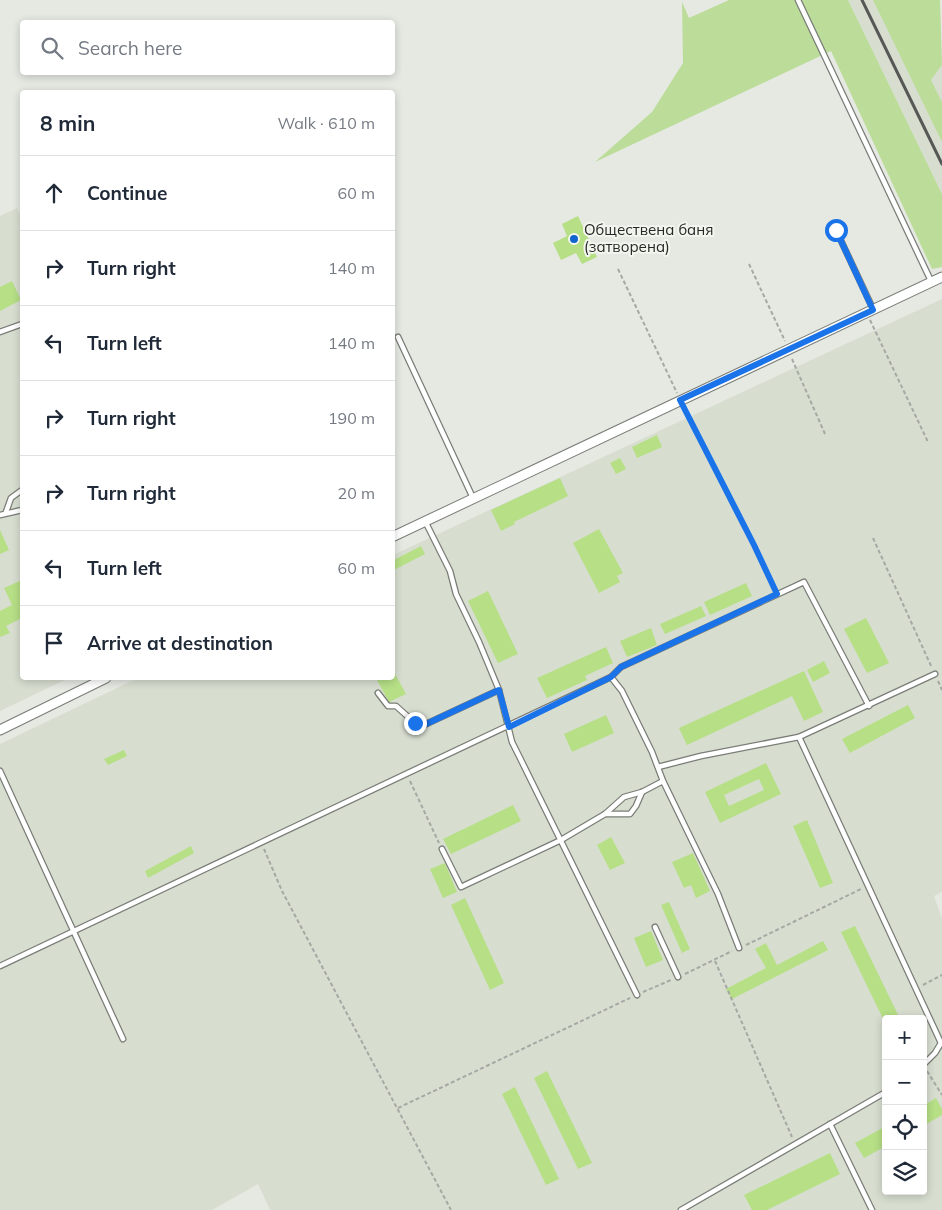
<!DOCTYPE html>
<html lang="en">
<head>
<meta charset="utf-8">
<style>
  body { margin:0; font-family:Mulish,sans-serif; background:#f2f2f3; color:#1f2937 }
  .controls { position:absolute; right:15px; bottom:15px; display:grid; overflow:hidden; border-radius:5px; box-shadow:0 2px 8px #0003 }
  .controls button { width:45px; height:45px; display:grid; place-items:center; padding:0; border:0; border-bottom:1px solid #e0e1e3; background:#fff; color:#1f2937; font:25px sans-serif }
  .stop { position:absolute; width:15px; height:15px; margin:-11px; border:4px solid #1a73e8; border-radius:50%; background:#fff }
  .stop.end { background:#1a73e8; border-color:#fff; box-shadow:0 1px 5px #0008 }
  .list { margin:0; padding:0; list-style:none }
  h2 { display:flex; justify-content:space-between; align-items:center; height:65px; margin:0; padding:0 20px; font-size:21px }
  h2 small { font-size:16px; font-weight:400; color:#747a83 }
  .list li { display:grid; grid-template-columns:32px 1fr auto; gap:15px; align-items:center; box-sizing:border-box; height:75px; padding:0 20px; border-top:1px solid #e0e1e3 }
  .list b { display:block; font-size:19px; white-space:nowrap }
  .list em { font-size:16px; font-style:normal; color:#747a83 }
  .icon { flex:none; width:28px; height:28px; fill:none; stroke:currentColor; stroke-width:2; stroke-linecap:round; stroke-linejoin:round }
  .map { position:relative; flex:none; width:942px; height:1210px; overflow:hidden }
  .search { position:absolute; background:#fff; box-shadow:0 2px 8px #0003; left:20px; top:20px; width:375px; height:55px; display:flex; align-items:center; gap:12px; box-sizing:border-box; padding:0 18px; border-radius:5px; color:#747a83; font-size:19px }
  .panel { position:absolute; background:#fff; box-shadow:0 2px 8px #0003; left:20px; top:90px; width:375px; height:590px; border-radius:5px }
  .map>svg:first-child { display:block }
  .built { fill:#d7ded0; fill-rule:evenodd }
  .green { fill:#bcdc99 }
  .building { fill:#b6df86; fill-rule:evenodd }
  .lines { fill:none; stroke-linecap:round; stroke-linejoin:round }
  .service-casing { stroke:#7a7d77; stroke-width:7 }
  .minor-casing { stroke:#7a7d77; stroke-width:11 }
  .path { stroke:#a6a9a3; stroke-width:2; stroke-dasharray:4 2.5; stroke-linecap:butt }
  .service { stroke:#fff; stroke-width:4.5 }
  .minor { stroke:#fff; stroke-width:9 }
  .rail { stroke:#565855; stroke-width:3 }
  .route { stroke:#1a73e8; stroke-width:6 }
  .poi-dot { fill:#1163cd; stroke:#f3f6ef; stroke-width:2 }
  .labels { text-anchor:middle; stroke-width:4; stroke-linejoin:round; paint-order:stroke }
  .poi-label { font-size:15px; fill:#272826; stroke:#f3f6ef; text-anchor:start }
</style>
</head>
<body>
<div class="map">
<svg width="942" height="1210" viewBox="0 0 942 1210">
  <rect width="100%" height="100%" fill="#e5e9e2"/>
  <!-- built -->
  <g class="built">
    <polygon points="848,0 873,0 912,79 942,142 942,194"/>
    <polygon points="942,65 942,102 931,80"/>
    <polygon points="17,208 22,218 22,678 69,678 0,711 0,216"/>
    <path d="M942 299V892L934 896 942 918V1210H270L258 1184 212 1210H0V744L138 678H392L393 555ZM886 1019H923V1191H886Z"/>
  </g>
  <!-- green -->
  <g class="green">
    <polygon points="729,0 848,0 942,194 942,267 932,269 831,51 595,162 652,112 683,63 682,2 689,18"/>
    <polygon points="873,0 940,0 942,65 931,80 942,102 942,142"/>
  </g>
  <!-- building -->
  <g class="building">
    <polygon points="578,216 597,257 582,264 576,253 561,260 553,243 567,236 562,224"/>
    <polygon points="12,281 21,300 0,311 0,287"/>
    <polygon points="657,435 662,447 637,458 632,447"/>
    <polygon points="620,458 626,469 616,474 610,463"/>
    <polygon points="560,478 568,496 514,522 515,524 501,531 491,510"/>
    <polygon points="599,529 623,573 617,576 620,582 599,593 573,543"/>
    <polygon points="0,530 9,550 0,554"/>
    <polygon points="421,546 425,554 392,571 392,561"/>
    <polygon points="22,580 22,618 6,626 10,633 0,637 0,611 12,605 4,588"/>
    <polygon points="746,583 752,596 710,615 704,602"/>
    <polygon points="488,591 518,654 498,663 468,601"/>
    <polygon points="701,606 706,616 665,634 660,624"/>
    <polygon points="866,618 889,663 867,673 844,629"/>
    <polygon points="651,628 657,645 627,657 620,641"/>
    <polygon points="606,647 613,663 585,676 587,680 547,698 537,678"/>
    <polygon points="824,661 830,673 813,682 807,670"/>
    <polygon points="392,668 406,694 389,702 376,678 392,678"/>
    <polygon points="804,671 823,712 804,721 792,696 687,745 679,728"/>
    <polygon points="908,705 915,718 850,753 842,739"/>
    <polygon points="606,715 614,733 572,752 564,734"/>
    <polygon points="124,750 127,756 108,765 104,759"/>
    <path d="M766 763 781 794 720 823 705 792ZM759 779 764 790 729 806 724 795Z"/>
    <polygon points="513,805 521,821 451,854 443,839"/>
    <polygon points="807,820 833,883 820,888 793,826"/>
    <polygon points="611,837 625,863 610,870 597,845"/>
    <polygon points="191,846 194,853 148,878 145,871"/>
    <polygon points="693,853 710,891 696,898 691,885 684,888 672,862"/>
    <polygon points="445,863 457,892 443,898 430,869"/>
    <polygon points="465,898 504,983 490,990 451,905"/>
    <polygon points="669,902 690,949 682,953 661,905"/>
    <polygon points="855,926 900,1019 886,1019 886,1025 841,932"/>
    <polygon points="651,931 663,960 646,967 634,938"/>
    <polygon points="823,941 828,950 732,999 726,989 766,968 755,949 766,943 777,965"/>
    <polygon points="547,1071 592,1163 578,1169 534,1078"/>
    <polygon points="515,1087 559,1179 546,1185 502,1094"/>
    <polygon points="936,1098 942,1109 942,1115 923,1126 923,1106"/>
    <polygon points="886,1126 886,1146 864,1158 855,1143"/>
    <polygon points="830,1153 840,1174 767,1210 752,1210 744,1195"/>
  </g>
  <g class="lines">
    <!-- service casing -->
    <g class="service-casing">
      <g id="service">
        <polyline points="798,0 931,281"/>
        <polyline points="836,230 873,309"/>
        <polyline points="0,332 22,324"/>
        <polyline points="398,337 473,498"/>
        <polyline points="6,512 11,498 22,490"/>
        <polyline points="0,515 22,510"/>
        <polyline points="425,521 450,571 456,594 479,642 499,690 512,742 520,758 637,995"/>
        <polyline points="611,677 622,691 652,752 663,781 718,894 739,948"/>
        <polyline points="378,693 388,706 396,706 415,723 424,725 499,690"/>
        <polyline points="799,737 941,1043 935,1053 923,1065"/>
        <polyline points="658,767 701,756 799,737 935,674"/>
        <polyline points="0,771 123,1039"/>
        <polyline points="605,814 630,814 636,806 642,792"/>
        <polyline points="442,849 461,887 561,840 605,814 624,797 642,792 663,781"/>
        <polyline points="655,927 678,977"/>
        <polyline points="0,966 611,677 621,667 804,582 869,706"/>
        <polyline points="830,1124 872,1210"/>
        <polyline points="681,1210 886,1092"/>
      </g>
    </g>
    <!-- minor casing -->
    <g class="minor-casing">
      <g id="minor">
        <polyline points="392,537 942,277"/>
        <polyline points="0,730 106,678"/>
      </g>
    </g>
    <!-- path -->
    <g class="path">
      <polyline points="749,264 785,341"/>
      <polyline points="618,269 677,393"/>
      <polyline points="870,320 928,442"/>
      <polyline points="792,359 825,434"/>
      <polyline points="684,408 774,587"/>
      <polyline points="873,538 932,668"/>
      <polyline points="938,681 942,690"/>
      <polyline points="410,781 439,843"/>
      <polyline points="264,849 282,891 451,1210"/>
      <polyline points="746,945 861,889"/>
      <polyline points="715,961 792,1137"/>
      <polyline points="685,974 732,951"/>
      <polyline points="923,985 942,975"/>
      <polyline points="643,992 671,980"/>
      <polyline points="927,1071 942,1095"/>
      <polyline points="398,1108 630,998"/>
    </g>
    <!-- service -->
    <use href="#service" class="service"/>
    <!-- minor -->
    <use href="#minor" class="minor"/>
    <!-- rail -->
    <polyline class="rail" points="862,0 942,164"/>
  </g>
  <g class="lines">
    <!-- route -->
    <polyline class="route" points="415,723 424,725 499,690 509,727 611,677 621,667 777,594 754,545 680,400 873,310 836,230"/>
  </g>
  <!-- markers -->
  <circle class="poi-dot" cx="574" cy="239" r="5"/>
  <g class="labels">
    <!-- poi labels -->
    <g class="poi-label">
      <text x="584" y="235">Обществена баня<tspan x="584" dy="17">(затворена)</tspan></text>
    </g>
  </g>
</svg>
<div class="controls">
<button>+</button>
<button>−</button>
<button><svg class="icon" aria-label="locate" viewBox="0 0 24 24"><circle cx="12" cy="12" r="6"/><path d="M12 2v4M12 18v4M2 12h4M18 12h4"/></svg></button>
<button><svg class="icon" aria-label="layers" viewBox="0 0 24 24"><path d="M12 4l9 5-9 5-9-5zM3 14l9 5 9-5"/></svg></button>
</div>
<div class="stop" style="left:836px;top:230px"></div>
<div class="stop end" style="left:415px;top:723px"></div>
<div class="search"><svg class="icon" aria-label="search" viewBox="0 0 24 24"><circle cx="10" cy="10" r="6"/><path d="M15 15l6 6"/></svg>Search here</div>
<section class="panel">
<h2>8 min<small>Walk · 610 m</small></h2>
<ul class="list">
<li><svg class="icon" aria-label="ahead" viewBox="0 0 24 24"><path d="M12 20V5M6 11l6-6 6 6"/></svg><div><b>Continue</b></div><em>60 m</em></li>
<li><svg class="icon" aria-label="right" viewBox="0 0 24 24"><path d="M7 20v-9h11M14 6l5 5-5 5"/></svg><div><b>Turn right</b></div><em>140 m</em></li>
<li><svg class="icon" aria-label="left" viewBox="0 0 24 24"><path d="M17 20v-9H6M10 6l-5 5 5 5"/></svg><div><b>Turn left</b></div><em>140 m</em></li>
<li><svg class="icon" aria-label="right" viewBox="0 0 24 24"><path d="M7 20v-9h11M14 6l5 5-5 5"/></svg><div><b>Turn right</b></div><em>190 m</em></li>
<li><svg class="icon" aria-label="right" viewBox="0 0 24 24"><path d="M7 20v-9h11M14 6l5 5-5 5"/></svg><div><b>Turn right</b></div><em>20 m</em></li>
<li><svg class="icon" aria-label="left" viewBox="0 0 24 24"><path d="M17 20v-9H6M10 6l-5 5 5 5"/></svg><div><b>Turn left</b></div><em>60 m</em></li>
<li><svg class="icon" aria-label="arrive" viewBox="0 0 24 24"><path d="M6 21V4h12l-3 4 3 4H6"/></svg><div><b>Arrive at destination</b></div></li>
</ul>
</section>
</div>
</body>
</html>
